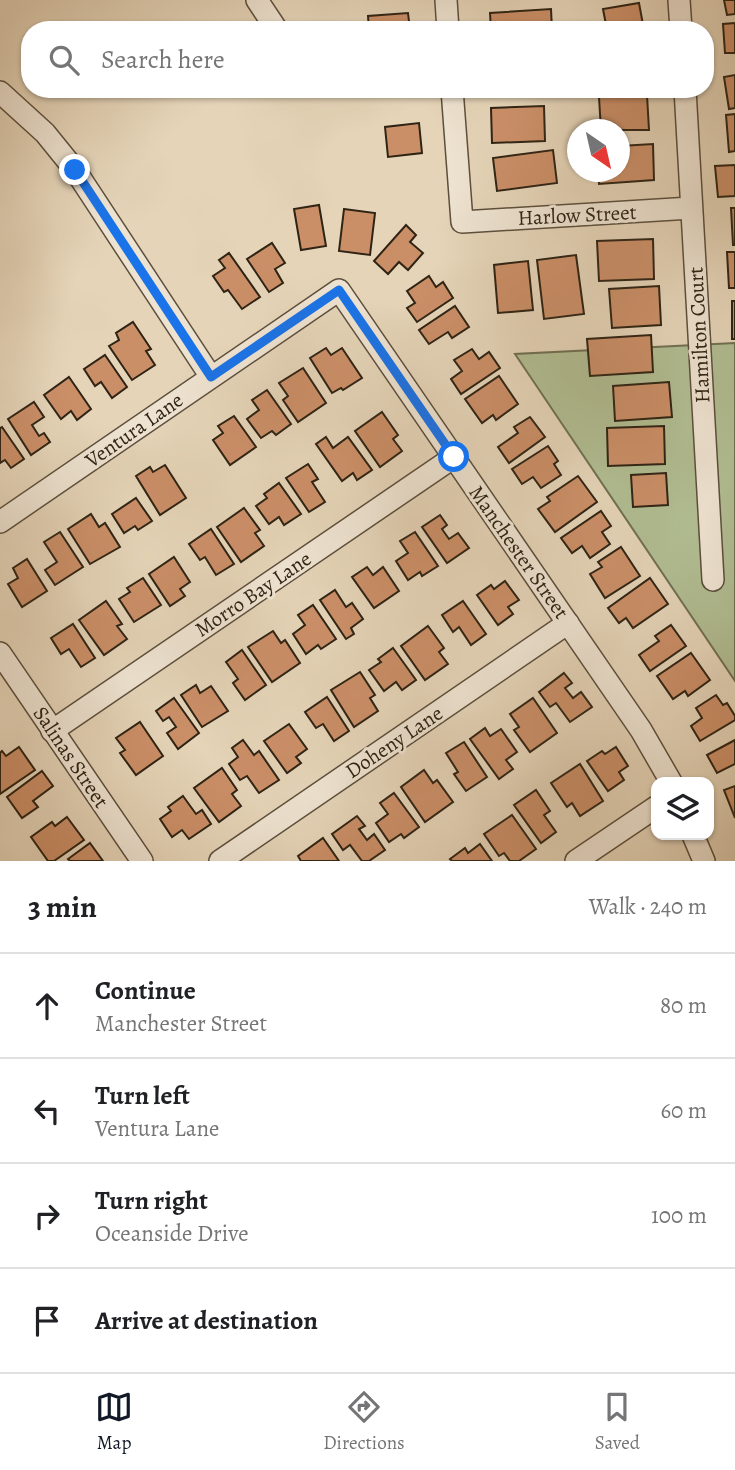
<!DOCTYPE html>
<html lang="en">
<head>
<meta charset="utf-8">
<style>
  body { margin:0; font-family:Alegreya,serif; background:#f6f6f6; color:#202124 }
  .controls { position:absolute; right:21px; bottom:21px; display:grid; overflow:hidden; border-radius:14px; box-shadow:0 2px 5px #0004 }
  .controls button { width:63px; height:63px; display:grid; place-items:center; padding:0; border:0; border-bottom:2px solid #e0e0e0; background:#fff; color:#202124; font:35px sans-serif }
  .compass { position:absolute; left:567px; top:119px; width:63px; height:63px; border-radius:50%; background:#fff; box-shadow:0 2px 5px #0004; rotate:146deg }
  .stop { position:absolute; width:21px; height:21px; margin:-16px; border:5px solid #1a73e8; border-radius:50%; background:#fff }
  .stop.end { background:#1a73e8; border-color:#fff; box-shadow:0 2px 7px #0008 }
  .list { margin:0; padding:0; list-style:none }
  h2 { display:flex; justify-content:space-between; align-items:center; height:91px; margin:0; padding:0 28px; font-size:30px }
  h2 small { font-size:23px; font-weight:400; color:#757577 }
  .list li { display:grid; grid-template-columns:46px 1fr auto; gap:21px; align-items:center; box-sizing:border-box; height:105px; padding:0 28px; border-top:2px solid #e0e0e0 }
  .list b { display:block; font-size:26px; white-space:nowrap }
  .list p { margin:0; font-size:23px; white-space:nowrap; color:#757577 }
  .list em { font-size:23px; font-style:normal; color:#757577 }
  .icon { flex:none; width:38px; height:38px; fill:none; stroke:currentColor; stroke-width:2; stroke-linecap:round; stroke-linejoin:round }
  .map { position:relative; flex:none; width:735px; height:861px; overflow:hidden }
  .search { position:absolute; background:#fff; box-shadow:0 2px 5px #0004; left:21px; right:21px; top:21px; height:77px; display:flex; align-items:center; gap:18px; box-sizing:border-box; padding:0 24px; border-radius:28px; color:#757577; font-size:26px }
  .sheet { height:511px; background:#fff }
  nav { display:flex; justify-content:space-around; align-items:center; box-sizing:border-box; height:98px; border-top:2px solid #e0e0e0; background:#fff; font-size:19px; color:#757577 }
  nav a { display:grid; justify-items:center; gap:4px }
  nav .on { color:#111827 }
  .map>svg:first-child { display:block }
  .green { fill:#b1bd92; stroke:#707053; stroke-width:2 }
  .building { fill:#cb8f68; stroke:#2e2314; stroke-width:2 }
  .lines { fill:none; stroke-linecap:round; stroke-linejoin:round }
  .street-casing { stroke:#5c4f3d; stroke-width:24 }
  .street { stroke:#eee3d1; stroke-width:21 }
  .route { stroke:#1a73e8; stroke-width:9 }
  .labels { text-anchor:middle; stroke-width:6; stroke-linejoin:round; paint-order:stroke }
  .street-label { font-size:21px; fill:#2e2314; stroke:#eee3d1 }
</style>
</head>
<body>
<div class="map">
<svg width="735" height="861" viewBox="0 0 735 861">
  <rect width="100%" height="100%" fill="#e5d4b8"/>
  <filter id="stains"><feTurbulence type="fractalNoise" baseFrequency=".00286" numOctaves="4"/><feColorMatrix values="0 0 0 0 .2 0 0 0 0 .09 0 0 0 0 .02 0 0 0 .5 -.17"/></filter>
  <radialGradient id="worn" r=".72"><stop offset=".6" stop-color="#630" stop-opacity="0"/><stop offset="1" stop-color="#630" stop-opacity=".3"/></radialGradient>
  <!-- green -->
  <polygon class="green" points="735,343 735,681 515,354"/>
  <!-- building -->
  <g class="building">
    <polygon points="724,0 735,0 735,14 727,15"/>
    <polygon points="639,3 644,30 607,30 603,9"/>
    <polygon points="551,9 552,30 491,30 490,13"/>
    <polygon points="408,13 410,30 369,30 368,16"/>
    <polygon points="735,23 735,53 725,53 723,24"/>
    <polygon points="735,75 735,108 729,109 724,77"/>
    <polygon points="502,89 538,89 502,94"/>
    <polygon points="647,95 649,130 601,130 599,97"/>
    <polygon points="544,106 545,141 492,143 491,108"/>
    <polygon points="735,114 735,151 729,152 726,115"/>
    <polygon points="419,123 422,153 388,157 385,127"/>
    <polygon points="653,144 654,180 599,184 599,172 620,172 620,146"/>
    <polygon points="553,150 557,183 497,191 493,158"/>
    <polygon points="735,165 735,196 718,197 715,166"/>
    <polygon points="319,205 326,246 301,250 294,209"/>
    <polygon points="731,208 735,208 735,245 733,245"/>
    <polygon points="344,209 375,213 370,255 339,251"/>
    <polygon points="406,225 416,235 410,242 423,253 408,270 399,262 388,274 374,261"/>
    <polygon points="653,239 654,279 599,281 597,241"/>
    <polygon points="272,243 285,263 275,269 283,283 269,292 247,259"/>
    <polygon points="727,252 735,252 735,288 729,288"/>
    <polygon points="229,253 260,297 242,309 228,290 224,292 213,276 225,268 219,260"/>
    <polygon points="576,255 584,314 544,319 537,260"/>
    <polygon points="528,261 533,310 498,313 494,265"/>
    <polygon points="429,276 436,287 443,282 453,298 417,322 407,308 415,303 407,291"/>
    <polygon points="659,286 661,325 612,328 609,289"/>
    <rect x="732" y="301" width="3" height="38"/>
    <polygon points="455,306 469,327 452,338 448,332 429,344 419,330"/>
    <polygon points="133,322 151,349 146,351 155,365 132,380 109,346 119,340 116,333"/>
    <polygon points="651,335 653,372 590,376 587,339"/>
    <polygon points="326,348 331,355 342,348 362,378 343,390 341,388 332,393 310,358"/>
    <polygon points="472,349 479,359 489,352 500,368 461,394 451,379 462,371 454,360"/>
    <polygon points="105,355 127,387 112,398 101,382 95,386 84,369"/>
    <polygon points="303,368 326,403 298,422 283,400 288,396 279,383"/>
    <polygon points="499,376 518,404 496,420 493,415 482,423 465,399"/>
    <polygon points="69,377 91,409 77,420 71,411 61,419 44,395"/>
    <polygon points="669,382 672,417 615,421 613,386"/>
    <polygon points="267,390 291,424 276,435 272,431 261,438 247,419 259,410 252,400"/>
    <polygon points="34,402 44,417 32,425 39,436 44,433 50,442 31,455 8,419"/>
    <polygon points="382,412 398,435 393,439 402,451 380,467 355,431"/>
    <polygon points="234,416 256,447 230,465 213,440 223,433 218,426"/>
    <polygon points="530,417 545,437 509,463 498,447 518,433 514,427"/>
    <polygon points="664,426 665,464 608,466 607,428"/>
    <polygon points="2,427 24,459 11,468 5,460 0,463 0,428"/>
    <polygon points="326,437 333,448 348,437 372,470 357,480 353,473 342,481 316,444"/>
    <polygon points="548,446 558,461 554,464 561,475 541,488 533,477 522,484 512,469"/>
    <polygon points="308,464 318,479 312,482 325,502 309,512 286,478"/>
    <polygon points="165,465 186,498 160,515 136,476 150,467 153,472"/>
    <polygon points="666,473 668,505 633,507 631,475"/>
    <polygon points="578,476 597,502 555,532 538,509 550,501 547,497"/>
    <polygon points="279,483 301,514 284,525 279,517 269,524 256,506 267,498 264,494"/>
    <polygon points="136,498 152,521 138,530 135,526 124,533 112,514"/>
    <polygon points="244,508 260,530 255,533 264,546 241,562 217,527"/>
    <polygon points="601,511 611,526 602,532 610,544 590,558 582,546 572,553 561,538"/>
    <polygon points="91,514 99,527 105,523 120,547 90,564 68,529"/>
    <polygon points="440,515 447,525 442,529 449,539 458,533 469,548 447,563 422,527"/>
    <polygon points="211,529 234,564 216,575 205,557 200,560 189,544"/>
    <polygon points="60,532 83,567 55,585 45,570 57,562 44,542"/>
    <polygon points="415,532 438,566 422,576 420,572 408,580 396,561 408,553 400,541"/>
    <polygon points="621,547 640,576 605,598 590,574 602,567 598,562"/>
    <polygon points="174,557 190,582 180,589 185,596 170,606 149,574"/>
    <polygon points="27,559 47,591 22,607 8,584 18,578 13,568"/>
    <polygon points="367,567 373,575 383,567 399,591 374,608 352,577"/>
    <polygon points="143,578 161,605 134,622 119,599 130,592 127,588"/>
    <polygon points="650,578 668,604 633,628 626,618 619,623 608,608"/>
    <polygon points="505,581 519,600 508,607 513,614 498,625 477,595 491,585 494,589"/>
    <polygon points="335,590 346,607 352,603 363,619 351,628 354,634 346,639 320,600"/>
    <polygon points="106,601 122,624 117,626 127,639 104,655 79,620"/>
    <polygon points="463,601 486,634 471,645 459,627 453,632 442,615"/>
    <polygon points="313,605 336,639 321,649 318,645 306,654 293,634 305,625 298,615"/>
    <polygon points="73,624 95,658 81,667 69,649 61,654 51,638"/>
    <polygon points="671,625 686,646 650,671 639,655 659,641 655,636"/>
    <polygon points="428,626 444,648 439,652 448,664 425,680 401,646"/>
    <polygon points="273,631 281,643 285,640 300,663 272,682 248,647"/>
    <polygon points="393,648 416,680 402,690 396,682 384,691 369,670 381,662 378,659"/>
    <polygon points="242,650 266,685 245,700 233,683 238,679 226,662"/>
    <polygon points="691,653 710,680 688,696 685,691 673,699 657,676"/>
    <polygon points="360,672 375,695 370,698 378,711 354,727 331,690"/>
    <polygon points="564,673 572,683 565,688 573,698 581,692 592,707 570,722 556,703 550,707 539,692"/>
    <polygon points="196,685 200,693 211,686 228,711 202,727 181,695"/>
    <polygon points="716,695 723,705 727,703 735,716 735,720 700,741 691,726 702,718 696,708"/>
    <polygon points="327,697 349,731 334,741 323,724 316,728 305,712"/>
    <polygon points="174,698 199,733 178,749 167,733 176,727 169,717 163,721 156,711"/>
    <polygon points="533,698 557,733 530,752 514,730 519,727 510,714"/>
    <polygon points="140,722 163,756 136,775 120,753 125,750 116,738"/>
    <polygon points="289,724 307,749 296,757 301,763 287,773 264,741"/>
    <polygon points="485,728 490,736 501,729 517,752 506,760 513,769 499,779 470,739"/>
    <polygon points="243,740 254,755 259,751 279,780 259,793 247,776 240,780 229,764 238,757 232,748"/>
    <polygon points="735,740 735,764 717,773 707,755"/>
    <polygon points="464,742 487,777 466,791 454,774 458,772 446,753"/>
    <polygon points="19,747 35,770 0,794 0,753 2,751 6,756"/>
    <polygon points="616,747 628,766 619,772 624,780 608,791 587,761 602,751 605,754"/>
    <polygon points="580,764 603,801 580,816 572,803 567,807 551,783"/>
    <polygon points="222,768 237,790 232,794 241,806 219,822 194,788"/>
    <polygon points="424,770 433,783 437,780 453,802 425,822 401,787"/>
    <polygon points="42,771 53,786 33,801 38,807 22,818 7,797"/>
    <polygon points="735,786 735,818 724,790"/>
    <polygon points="536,790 550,811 544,815 556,832 541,843 514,805"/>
    <polygon points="394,793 419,827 404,838 401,834 389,842 376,823 388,814 380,803"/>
    <polygon points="183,796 196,814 202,810 211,824 189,839 182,830 172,837 160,819 171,811 168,807"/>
    <polygon points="512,815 536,849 519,861 510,861 504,853 499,856 484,834"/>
    <polygon points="357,816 365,826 359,829 367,840 374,834 385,850 369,861 362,861 350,845 343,850 332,834"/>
    <polygon points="67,817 84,840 54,861 48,861 31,837 52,822 55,826"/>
    <polygon points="323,838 339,861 301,861 298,856"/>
    <polygon points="90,843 103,861 70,861 68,859"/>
    <polygon points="480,844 492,861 452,861 450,859 465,848 468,853"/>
  </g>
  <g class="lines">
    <!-- street casing -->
    <g class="street-casing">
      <g id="street">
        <polyline points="257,0 277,30"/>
        <polyline points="446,0 448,30"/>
        <polyline points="679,0 681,30"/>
        <polyline points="452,89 462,222 691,208"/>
        <polyline points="685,89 713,580"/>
        <polyline points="0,92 45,133 75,170 211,377"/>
        <polyline points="0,522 339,290 641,730 671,782"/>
        <polyline points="0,653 142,861"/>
        <polyline points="52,731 454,457"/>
        <polyline points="693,835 704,861"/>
        <polyline points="220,861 568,623"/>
        <polyline points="576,861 656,807"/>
      </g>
    </g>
    <!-- street -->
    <use href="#street" class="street"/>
  </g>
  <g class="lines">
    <!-- route -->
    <polyline class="route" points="75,170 211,377 339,290 454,457"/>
  </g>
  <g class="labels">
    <!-- street labels -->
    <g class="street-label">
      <text transform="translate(577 215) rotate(-3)" y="7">Harlow Street</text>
      <text transform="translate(699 335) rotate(-93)" y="7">Hamilton Court</text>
      <text transform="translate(134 430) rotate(-35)" y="7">Ventura Lane</text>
      <text transform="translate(519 552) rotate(55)" y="7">Manchester Street</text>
      <text transform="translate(253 594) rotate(-34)" y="7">Morro Bay Lane</text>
      <text transform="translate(394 742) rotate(-34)" y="7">Doheny Lane</text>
      <text transform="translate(71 757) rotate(56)" y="7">Salinas Street</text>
    </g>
  </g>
  <rect width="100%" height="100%" filter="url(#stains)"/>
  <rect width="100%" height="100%" fill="url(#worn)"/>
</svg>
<div class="controls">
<button><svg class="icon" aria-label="layers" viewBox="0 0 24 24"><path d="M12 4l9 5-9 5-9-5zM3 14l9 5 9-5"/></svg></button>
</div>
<svg class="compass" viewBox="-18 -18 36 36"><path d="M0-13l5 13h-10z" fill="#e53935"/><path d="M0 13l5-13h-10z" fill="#757577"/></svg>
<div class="stop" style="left:454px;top:457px"></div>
<div class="stop end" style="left:75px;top:170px"></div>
<div class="search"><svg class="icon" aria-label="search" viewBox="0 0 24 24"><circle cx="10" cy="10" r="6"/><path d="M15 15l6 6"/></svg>Search here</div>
</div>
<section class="sheet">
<h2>3 min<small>Walk · 240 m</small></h2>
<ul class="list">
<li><svg class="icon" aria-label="ahead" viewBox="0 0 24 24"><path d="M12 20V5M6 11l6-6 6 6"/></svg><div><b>Continue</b><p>Manchester Street</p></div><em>80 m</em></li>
<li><svg class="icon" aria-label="left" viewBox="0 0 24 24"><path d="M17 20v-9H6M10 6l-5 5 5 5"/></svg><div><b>Turn left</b><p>Ventura Lane</p></div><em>60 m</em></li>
<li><svg class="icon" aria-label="right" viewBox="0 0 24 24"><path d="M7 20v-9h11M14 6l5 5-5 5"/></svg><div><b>Turn right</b><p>Oceanside Drive</p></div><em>100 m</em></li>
<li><svg class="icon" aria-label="arrive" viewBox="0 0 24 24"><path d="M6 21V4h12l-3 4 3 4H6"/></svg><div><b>Arrive at destination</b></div></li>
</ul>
</section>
<nav>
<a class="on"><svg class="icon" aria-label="map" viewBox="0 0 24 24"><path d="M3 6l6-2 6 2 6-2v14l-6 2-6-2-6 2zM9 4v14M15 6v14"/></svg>Map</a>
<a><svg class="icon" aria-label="directions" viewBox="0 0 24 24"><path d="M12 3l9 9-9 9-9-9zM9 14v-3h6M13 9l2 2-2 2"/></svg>Directions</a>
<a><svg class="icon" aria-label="saved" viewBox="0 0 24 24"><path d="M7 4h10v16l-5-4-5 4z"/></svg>Saved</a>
</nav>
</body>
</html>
